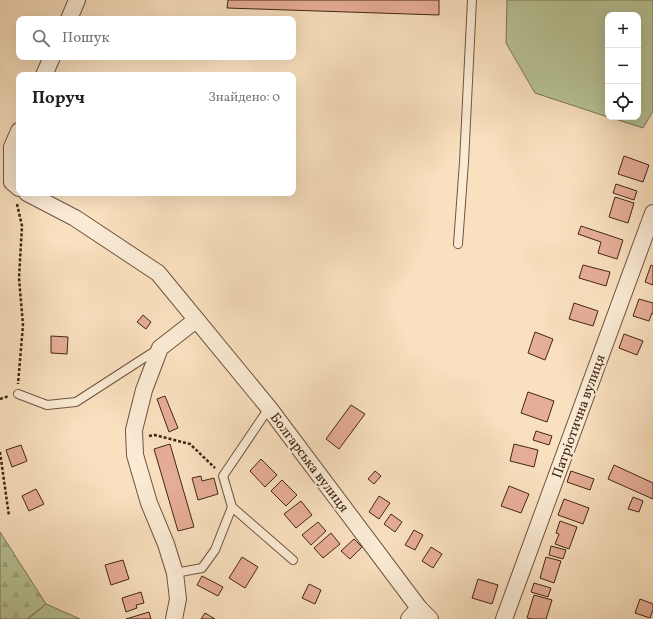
<!DOCTYPE html>
<html lang="uk">
<head>
<meta charset="utf-8">
<style>
  body { margin:0; font-family:Vollkorn,serif; background:#f2f2f2; color:#222 }
  .controls { position:absolute; right:12px; top:12px; display:grid; overflow:hidden; border-radius:8px; box-shadow:0 4px 16px #0002 }
  .controls button { width:36px; height:36px; display:grid; place-items:center; padding:0; border:0; border-bottom:1px solid #e0e0e0; background:#fff; color:#222; font:20px sans-serif }
  .list { margin:0; padding:0; list-style:none }
  h2 { display:flex; justify-content:space-between; align-items:center; height:52px; margin:0; padding:0 16px; font-size:17px }
  h2 small { font-size:13px; font-weight:400; color:#767676 }
  .icon { flex:none; width:22px; height:22px; fill:none; stroke:currentColor; stroke-width:2; stroke-linecap:round; stroke-linejoin:round }
  .map { position:relative; flex:none; width:653px; height:619px; overflow:hidden }
  .search { position:absolute; background:#fff; box-shadow:0 4px 16px #0002; left:16px; top:16px; width:280px; height:44px; display:flex; align-items:center; gap:10px; box-sizing:border-box; padding:0 14px; border-radius:8px; color:#767676; font-size:15px }
  .panel { position:absolute; background:#fff; box-shadow:0 4px 16px #0002; left:16px; top:72px; width:280px; height:124px; border-radius:8px }
  .map>svg:first-child { display:block }
  .grass { fill:#b7c396; stroke:#7c7456 }
  .forest { fill:url(#forest-firs); stroke:#7c7456 }
  .building { fill:#e7ae97; stroke:#422616 }
  .lines { fill:none; stroke-linecap:round; stroke-linejoin:round }
  .service-casing { stroke:#705440; stroke-width:10 }
  .minor-casing { stroke:#705440; stroke-width:18 }
  .path { stroke:#422616; stroke-width:2.5; stroke-dasharray:3 2; stroke-linecap:butt }
  .service { stroke:#fbebd5; stroke-width:8 }
  .minor { stroke:#fbebd5; stroke-width:16 }
  .labels { text-anchor:middle; stroke-width:3.5; stroke-linejoin:round; paint-order:stroke }
  .street-label { font-size:14px; fill:#422616; stroke:#fbebd5 }
</style>
</head>
<body>
<div class="map">
<svg width="653" height="619" viewBox="0 0 653 619">
  <defs>
    <pattern id="forest-firs" width="22" height="20" patternUnits="userSpaceOnUse"><rect width="22" height="20" fill="#b7c396"/><path d="M5 1l3.5 6h-7zM16 11l3.5 6h-7z" fill="#9fa781"/></pattern>
  </defs>
  <rect width="100%" height="100%" fill="#f9e0be"/>
  <filter id="stains"><feTurbulence type="fractalNoise" baseFrequency=".005" numOctaves="4"/><feColorMatrix values="0 0 0 0 .2 0 0 0 0 .09 0 0 0 0 .02 0 0 0 .5 -.17"/></filter>
  <radialGradient id="worn" r=".72"><stop offset=".6" stop-color="#630" stop-opacity="0"/><stop offset="1" stop-color="#630" stop-opacity=".3"/></radialGradient>
  <!-- grass -->
  <g class="grass">
    <polygon points="507,0 653,0 653,111 643,128 609,117 638,117 638,15 608,15 608,117 535,93 506,43"/>
    <polygon points="46,604 80,619 28,619"/>
  </g>
  <!-- forest -->
  <polygon class="forest" points="0,532 46,604 27,619 0,619"/>
  <!-- building -->
  <g class="building">
    <polygon points="228,0 439,0 439,15 227,8"/>
    <polygon points="624,156 649,165 643,182 618,174"/>
    <polygon points="616,184 637,191 634,200 613,193"/>
    <polygon points="615,197 634,203 628,223 609,217"/>
    <polygon points="581,226 623,240 617,259 598,253 601,242 578,234"/>
    <polygon points="583,265 610,272 606,286 579,278"/>
    <polygon points="651,265 653,266 653,285 645,282"/>
    <polygon points="639,299 653,303 653,314 652,313 649,321 633,316"/>
    <polygon points="574,303 598,311 593,326 569,319"/>
    <polygon points="143,315 151,322 146,329 137,322"/>
    <polygon points="535,332 553,339 545,360 528,353"/>
    <polygon points="624,334 643,341 637,355 619,348"/>
    <polygon points="51,336 68,337 67,354 51,353"/>
    <polygon points="528,392 554,401 547,422 521,413"/>
    <polygon points="165,396 178,428 169,432 157,399"/>
    <polygon points="351,405 365,414 339,449 326,439"/>
    <polygon points="536,431 552,436 549,445 533,440"/>
    <polygon points="170,444 194,527 178,531 154,449"/>
    <polygon points="514,444 538,450 534,467 510,461"/>
    <polygon points="21,445 27,461 12,467 6,450"/>
    <polygon points="261,459 277,475 265,487 250,471"/>
    <polygon points="614,465 653,483 653,499 608,479"/>
    <polygon points="375,471 381,476 374,484 368,479"/>
    <polygon points="571,471 594,479 590,490 567,482"/>
    <polygon points="201,476 202,481 214,478 218,494 198,500 192,478"/>
    <polygon points="282,480 297,495 286,506 271,491"/>
    <polygon points="509,486 529,494 521,513 501,506"/>
    <polygon points="36,489 44,504 29,511 22,496"/>
    <polygon points="379,496 390,503 379,519 369,512"/>
    <polygon points="633,497 643,501 639,512 628,509"/>
    <polygon points="564,499 589,508 583,524 558,515"/>
    <polygon points="301,501 312,515 296,528 284,514"/>
    <polygon points="391,514 402,522 395,532 384,524"/>
    <polygon points="560,521 577,527 569,549 555,544 559,534 556,533"/>
    <polygon points="318,522 326,531 311,545 302,535"/>
    <polygon points="414,530 423,535 415,550 405,545"/>
    <polygon points="331,533 340,544 323,558 314,548"/>
    <polygon points="354,539 362,547 350,559 341,551"/>
    <polygon points="551,546 566,550 563,559 549,555"/>
    <polygon points="431,547 442,554 433,568 422,561"/>
    <polygon points="242,557 258,567 245,588 229,578"/>
    <polygon points="546,557 561,561 554,583 540,578"/>
    <polygon points="123,560 129,579 111,585 105,565"/>
    <polygon points="202,576 223,587 218,596 197,585"/>
    <polygon points="478,579 498,585 492,604 472,598"/>
    <polygon points="534,583 551,588 548,597 531,592"/>
    <polygon points="309,584 321,590 315,604 302,598"/>
    <polygon points="141,592 144,603 136,605 137,608 126,612 122,598"/>
    <polygon points="534,595 552,600 546,619 532,619 527,618"/>
    <polygon points="640,599 653,604 653,610 650,618 635,613"/>
    <polygon points="149,612 151,619 126,619"/>
    <polygon points="205,613 215,619 201,619"/>
  </g>
  <g class="lines">
    <!-- service casing -->
    <g class="service-casing">
      <g id="service">
        <polyline points="458,244 464,162 472,0"/>
        <polyline points="18,394 47,405 76,402 158,349"/>
        <polyline points="232,507 223,476 269,408"/>
        <polyline points="175,573 202,568 215,550 232,507 293,560"/>
      </g>
    </g>
    <!-- minor casing -->
    <g class="minor-casing">
      <g id="minor">
        <polyline points="69,19 77,0"/>
        <polyline points="44,75 52,57"/>
        <polyline points="19,131 12,147 12,182 19,188"/>
        <polyline points="27,193 75,218 158,273 269,408 419,608 430,619"/>
        <polyline points="174,619 178,599 175,573 166,544 149,503 135,455 134,430 144,390 160,348 196,320"/>
        <polyline points="409,619 419,608"/>
        <polyline points="504,619 653,213"/>
      </g>
    </g>
    <!-- path -->
    <g class="path">
      <polyline points="17,204 22,226 19,278 23,325 18,384"/>
      <polyline points="0,399 9,396"/>
      <polyline points="149,436 155,435 190,444 215,468"/>
      <polyline points="0,452 9,516"/>
    </g>
    <!-- service -->
    <use href="#service" class="service"/>
    <!-- minor -->
    <use href="#minor" class="minor"/>
  </g>
  <g class="labels">
    <!-- street labels -->
    <g class="street-label">
      <text transform="translate(578 416) rotate(-70)" y="5">Патріотична вулиця</text>
      <text transform="translate(310 462) rotate(53)" y="5">Болгарська вулиця</text>
    </g>
  </g>
  <rect width="100%" height="100%" filter="url(#stains)"/>
  <rect width="100%" height="100%" fill="url(#worn)"/>
</svg>
<div class="controls">
<button>+</button>
<button>−</button>
<button><svg class="icon" aria-label="locate" viewBox="0 0 24 24"><circle cx="12" cy="12" r="6"/><path d="M12 2v4M12 18v4M2 12h4M18 12h4"/></svg></button>
</div>
<div class="search"><svg class="icon" aria-label="search" viewBox="0 0 24 24"><circle cx="10" cy="10" r="6"/><path d="M15 15l6 6"/></svg>Пошук</div>
<section class="panel">
<h2>Поруч<small>Знайдено: 0</small></h2>
<ul class="list">
</ul>
</section>
</div>
</body>
</html>
